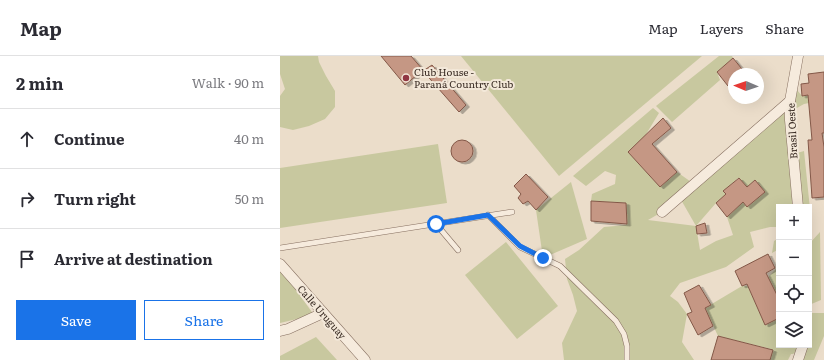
<!DOCTYPE html>
<html lang="en">
<head>
<meta charset="utf-8">
<style>
  body { margin:0; font-family:Literata,serif; background:#f7f7f7; color:#2b2b33 }
  .controls { position:absolute; right:12px; bottom:12px; display:grid; overflow:hidden; border-radius:0px; box-shadow:0 4px 16px #0002 }
  .controls button { width:36px; height:36px; display:grid; place-items:center; padding:0; border:0; border-bottom:1px solid #e1e1e2; background:#fff; color:#2b2b33; font:20px sans-serif }
  .compass { position:absolute; left:448px; top:12px; width:36px; height:36px; border-radius:50%; background:#fff; box-shadow:0 4px 16px #0002; rotate:272deg }
  .stop { position:absolute; width:12px; height:12px; margin:-9px; border:3px solid #1a73e8; border-radius:50%; background:#fff }
  .stop.end { background:#1a73e8; border-color:#fff; box-shadow:0 1px 4px #0008 }
  .list { margin:0; padding:0; list-style:none }
  h2 { display:flex; justify-content:space-between; align-items:center; height:52px; margin:0; padding:0 16px; font-size:17px }
  h2 small { font-size:13px; font-weight:400; color:#7c7c81 }
  .list li { display:grid; grid-template-columns:26px 1fr auto; gap:12px; align-items:center; box-sizing:border-box; height:60px; padding:0 16px; border-top:1px solid #e1e1e2 }
  .list b { display:block; font-size:15px; white-space:nowrap }
  .list em { font-size:13px; font-style:normal; color:#7c7c81 }
  .actions { display:flex; gap:8px; padding:12px 16px }
  .actions a { flex:1; padding:9px 0; border:1px solid #1a73e8; border-radius:0px; text-align:center; font-size:14px; color:#1a73e8 }
  .actions .main { background:#1a73e8; color:#fff }
  .icon { flex:none; width:22px; height:22px; fill:none; stroke:currentColor; stroke-width:2; stroke-linecap:round; stroke-linejoin:round }
  .map { position:relative; flex:none; width:544px; height:304px; overflow:hidden }
  header { display:flex; align-items:center; gap:24px; box-sizing:border-box; height:56px; padding:0 20px; background:#fff; border-bottom:1px solid #e1e1e2 }
  header strong { font-size:19px }
  nav { display:flex; gap:22px; margin-inline-start:auto; font-size:14px }
  main { display:flex }
  aside { flex:1; background:#fff }
  .map>svg:first-child { display:block }
  .green { fill:#c8c89f; fill-rule:evenodd }
  .building { fill:#c59784; stroke:#835848; filter:url(#shadow) }
  .lines { fill:none; stroke-linecap:round; stroke-linejoin:round }
  .service-casing { stroke:#866f60; stroke-width:6 }
  .minor-casing { stroke:#866f60; stroke-width:11 }
  .service { stroke:#f6ebdd; stroke-width:5 }
  .minor { stroke:#f6ebdd; stroke-width:10 }
  .route { stroke:#1a73e8; stroke-width:5 }
  .poi-dot { fill:#903642; stroke:#f3e8d9; stroke-width:1.5 }
  .labels { text-anchor:middle; stroke-width:4; stroke-linejoin:round; paint-order:stroke }
  .poi-label { font-size:10px; fill:#382a22; stroke:#f3e8d9; text-anchor:start }
  .street-label { font-size:10px; fill:#382a22; stroke:#f3e8d9 }
</style>
</head>
<body>
<header>
<strong>Map</strong>
<nav><a>Map</a><a>Layers</a><a>Share</a></nav>
</header>
<main>
<aside>
<h2>2 min<small>Walk · 90 m</small></h2>
<ul class="list">
<li><svg class="icon" aria-label="ahead" viewBox="0 0 24 24"><path d="M12 20V5M6 11l6-6 6 6"/></svg><div><b>Continue</b></div><em>40 m</em></li>
<li><svg class="icon" aria-label="right" viewBox="0 0 24 24"><path d="M7 20v-9h11M14 6l5 5-5 5"/></svg><div><b>Turn right</b></div><em>50 m</em></li>
<li><svg class="icon" aria-label="arrive" viewBox="0 0 24 24"><path d="M6 21V4h12l-3 4 3 4H6"/></svg><div><b>Arrive at destination</b></div></li>
</ul>
<div class="actions"><a class="main">Save</a><a>Share</a></div>
</aside>
<div class="map">
<svg width="544" height="304" viewBox="0 0 544 304">
  <defs>
    <filter id="shadow"><feDropShadow dx="3.5" dy="2" stdDeviation="0" flood-color="#0004"/></filter>
  </defs>
  <rect width="100%" height="100%" fill="#ebddca"/>
  <!-- green -->
  <g class="green">
    <polygon points="0,0 38,0 39,6 46,20 55,35 55,51 45,63 29,70 13,74 0,71 0,40 5,33 0,18"/>
    <polygon points="181,0 422,0 279,120"/>
    <polygon points="439,0 452,0 453,2 437,16 440,24 392,66 376,50"/>
    <polygon points="517,34 522,40 544,38 544,44 524,48 515,53 515,38"/>
    <path d="M373 52 379 57 365 80 348 96 380 131 397 116 414 128 382 156 368 164 416 170 400 142 504 53 513 151H499V171H490L470 176 474 191 446 211 400 227 390 240 398 246 407 258 402 286 414 304H284L282 287 297 255 293 239 287 223 285 203 299 194 324 171 346 169V147L311 145 312 138 335 128 336 119 325 115 306 130 293 120ZM458 122 467 131 475 124 485 136 467 151 463 146 447 161 453 179 436 185 420 194 416 170 436 147 446 138 444 135Z"/>
    <polygon points="158,88 167,147 0,172 0,112"/>
    <polygon points="524,95 530,153 529,153 529,151 522,151 514,98"/>
    <polygon points="291,126 307,183 263,202 256,154"/>
    <polygon points="540,176 541,244 529,249 529,188"/>
    <polygon points="499,182 499,193 492,197 494,185"/>
    <polygon points="226,186 278,250 237,283 185,219"/>
    <polygon points="499,210 499,243 488,221"/>
    <polygon points="1,213 34,259 0,267 0,215"/>
    <polygon points="462,230 468,230 485,269 499,262 499,289 529,289 529,257 544,257 544,280 534,304 517,304 520,292 513,298 511,298 508,304 489,304 491,293 438,280 425,252"/>
    <polygon points="36,281 57,304 0,304 0,300"/>
  </g>
  <!-- building -->
  <g class="building">
    <polygon points="101,0 131,0 143,14 125,29"/>
    <polygon points="453,2 466,18 454,18 454,25 448,30 437,16"/>
    <polygon points="152,9 186,49 179,56 143,15"/>
    <polygon points="544,16 544,77 542,77 544,91 544,141 532,142 528,84 532,84 528,39 522,40 521,28 529,27 528,18"/>
    <polygon points="383,62 391,72 372,88 397,116 380,131 348,96"/>
    <circle cx="182" cy="95" r="11"/>
    <polygon points="246,118 268,141 256,154 248,145 243,148 238,142 241,138 234,130"/>
    <polygon points="459,122 467,131 475,124 485,136 467,151 463,146 447,161 436,147 446,138 443,135"/>
    <polygon points="311,145 346,147 347,168 311,165"/>
    <polygon points="425,167 427,177 417,178 416,170"/>
    <polygon points="488,198 495,212 486,217 499,243 499,262 485,269 467,228 462,230 455,215"/>
    <polygon points="419,229 431,249 425,252 433,270 418,279 407,258 412,256 404,237"/>
    <polygon points="438,280 493,294 490,304 431,304"/>
  </g>
  <g class="lines">
    <!-- service casing -->
    <g class="service-casing">
      <g id="service">
        <polyline points="208,159 240,191 280,210 336,265 344,278 347,290 347,304"/>
        <polyline points="156,168 178,194"/>
        <polyline points="0,192 232,156"/>
      </g>
    </g>
    <!-- minor casing -->
    <g class="minor-casing">
      <g id="minor">
        <polyline points="518,151 510,64 510,45 518,0"/>
        <polyline points="382,156 510,45"/>
        <polyline points="0,208 85,304"/>
        <polyline points="0,275 8,273 43,257"/>
        <polyline points="518,304 523,289"/>
      </g>
    </g>
    <!-- service -->
    <use href="#service" class="service"/>
    <!-- minor -->
    <use href="#minor" class="minor"/>
  </g>
  <g class="lines">
    <!-- route -->
    <polyline class="route" points="156,168 208,159 240,190 263,202"/>
  </g>
  <!-- markers -->
  <circle class="poi-dot" cx="126" cy="22" r="4"/>
  <g class="labels">
    <!-- poi labels -->
    <g class="poi-label">
      <text x="134" y="20">Club House -<tspan x="134" dy="12">Paraná Country Club</tspan></text>
    </g>
    <!-- street labels -->
    <g class="street-label">
      <text transform="translate(512 75) rotate(-93)" y="4">Brasil Oeste</text>
      <text transform="translate(42 256) rotate(49)" y="4">Calle Uruguay</text>
    </g>
  </g>
</svg>
<div class="controls">
<button>+</button>
<button>−</button>
<button><svg class="icon" aria-label="locate" viewBox="0 0 24 24"><circle cx="12" cy="12" r="6"/><path d="M12 2v4M12 18v4M2 12h4M18 12h4"/></svg></button>
<button><svg class="icon" aria-label="layers" viewBox="0 0 24 24"><path d="M12 4l9 5-9 5-9-5zM3 14l9 5 9-5"/></svg></button>
</div>
<svg class="compass" viewBox="-18 -18 36 36"><path d="M0-13l5 13h-10z" fill="#e53935"/><path d="M0 13l5-13h-10z" fill="#7c7c81"/></svg>
<div class="stop" style="left:156px;top:168px"></div>
<div class="stop end" style="left:263px;top:202px"></div>
</div>
</main>
</body>
</html>
